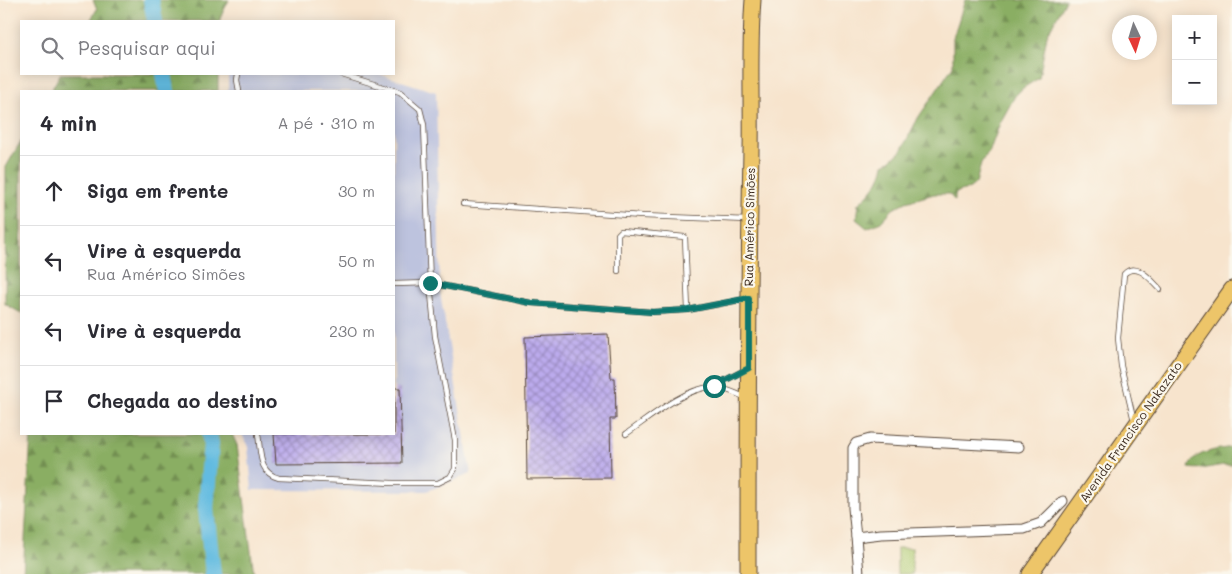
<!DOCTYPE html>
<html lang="pt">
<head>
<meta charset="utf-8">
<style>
  body { margin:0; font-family:Mali,sans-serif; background:#f7f7f7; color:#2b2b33 }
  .controls { position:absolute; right:15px; top:15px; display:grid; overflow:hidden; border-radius:0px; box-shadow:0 2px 12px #0003 }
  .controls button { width:45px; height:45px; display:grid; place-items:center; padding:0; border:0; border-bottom:1px solid #e1e1e2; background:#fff; color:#2b2b33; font:25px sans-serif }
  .compass { position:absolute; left:1112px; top:15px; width:45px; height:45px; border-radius:50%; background:#fff; box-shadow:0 2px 12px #0003; rotate:176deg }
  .stop { position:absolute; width:15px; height:15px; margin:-11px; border:4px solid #0f766e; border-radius:50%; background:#fff }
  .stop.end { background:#0f766e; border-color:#fff; box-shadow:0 1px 5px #0008 }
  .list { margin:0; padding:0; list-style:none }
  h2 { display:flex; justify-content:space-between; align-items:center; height:65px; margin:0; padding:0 20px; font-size:21px }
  h2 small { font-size:16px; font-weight:400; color:#7c7c81 }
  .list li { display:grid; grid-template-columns:32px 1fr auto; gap:15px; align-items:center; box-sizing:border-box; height:70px; padding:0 20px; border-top:1px solid #e1e1e2 }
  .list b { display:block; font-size:19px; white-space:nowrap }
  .list p { margin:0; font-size:16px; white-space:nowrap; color:#7c7c81 }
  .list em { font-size:16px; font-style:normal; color:#7c7c81 }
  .icon { flex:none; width:28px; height:28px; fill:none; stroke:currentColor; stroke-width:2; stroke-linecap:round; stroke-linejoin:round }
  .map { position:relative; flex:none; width:1232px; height:574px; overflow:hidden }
  .search { position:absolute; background:#fff; box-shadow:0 2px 12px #0003; left:20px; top:20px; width:375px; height:55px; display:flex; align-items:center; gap:12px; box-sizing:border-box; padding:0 18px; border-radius:0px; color:#7c7c81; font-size:19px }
  .panel { position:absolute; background:#fff; box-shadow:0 2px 12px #0003; left:20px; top:90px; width:375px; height:345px; border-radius:0px }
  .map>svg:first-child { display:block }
  .industrial { fill:#bdc3de }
  .forest { fill:url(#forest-firs); stroke:#626c40 }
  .pitch { fill:#aeca71; stroke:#747a48 }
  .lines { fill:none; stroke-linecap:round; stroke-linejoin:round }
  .river { stroke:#62bbe0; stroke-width:16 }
  .building { fill:url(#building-cross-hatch) }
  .lane-casing { stroke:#574638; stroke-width:6 }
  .street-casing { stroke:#574638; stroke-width:11 }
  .primary-casing { stroke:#574638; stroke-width:17 }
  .lane { stroke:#fff; stroke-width:4.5 }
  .street { stroke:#fff; stroke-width:9 }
  .primary { stroke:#edc569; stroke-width:15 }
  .route { stroke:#0f766e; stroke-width:6 }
  .labels { text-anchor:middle; stroke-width:4.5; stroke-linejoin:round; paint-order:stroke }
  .street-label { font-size:12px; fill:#3b2a1e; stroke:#fbf7ec }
</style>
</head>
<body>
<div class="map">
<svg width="1232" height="574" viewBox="0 0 1232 574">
  <defs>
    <pattern id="forest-firs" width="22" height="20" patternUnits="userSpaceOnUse" patternTransform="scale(1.25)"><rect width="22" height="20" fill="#8aae63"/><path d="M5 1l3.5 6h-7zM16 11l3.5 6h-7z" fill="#728e51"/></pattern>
    <pattern id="building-cross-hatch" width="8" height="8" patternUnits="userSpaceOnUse" patternTransform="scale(1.25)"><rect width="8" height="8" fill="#bcabed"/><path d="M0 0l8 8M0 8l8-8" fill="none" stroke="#9a8bbf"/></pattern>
  </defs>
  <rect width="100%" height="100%" fill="#fbf7ec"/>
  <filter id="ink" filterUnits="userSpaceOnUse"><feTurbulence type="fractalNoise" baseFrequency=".02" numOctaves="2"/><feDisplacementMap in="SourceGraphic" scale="10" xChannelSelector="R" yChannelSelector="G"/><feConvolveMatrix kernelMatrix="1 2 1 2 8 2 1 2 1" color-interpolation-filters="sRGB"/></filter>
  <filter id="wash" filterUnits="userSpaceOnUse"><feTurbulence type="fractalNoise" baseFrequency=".0096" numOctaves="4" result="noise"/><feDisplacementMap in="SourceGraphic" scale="20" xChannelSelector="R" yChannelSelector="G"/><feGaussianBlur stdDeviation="1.12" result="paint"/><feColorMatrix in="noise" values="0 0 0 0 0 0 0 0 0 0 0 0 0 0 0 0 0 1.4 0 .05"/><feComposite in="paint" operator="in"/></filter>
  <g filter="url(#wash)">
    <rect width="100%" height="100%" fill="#f7e4cd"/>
    <!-- industrial -->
    <polygon class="industrial" points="228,74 379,74 436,92 440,293 471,474 427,491 252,490 248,447 242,434 394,434 394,91 228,91"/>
    <!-- forest -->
    <g class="forest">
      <polygon points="93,0 229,0 220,18 220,21 90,21 97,9"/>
      <path d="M965 0H1066L1047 35 1039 78 1023 88 1015 96 1000 123 990 150 981 163 976 183 970 188 958 192 955 195V201L949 194H934L906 202 893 209 881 222 867 228 856 219 858 204C870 194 882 180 884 164L890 161 901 151 918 118 953 66V38Z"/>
      <polygon points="60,74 218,74 218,91 51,91"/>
      <polygon points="21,141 21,313 5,304 6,167"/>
      <polygon points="31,434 232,434 237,445 254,574 23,574"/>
      <path d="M1232 447V465C1218 464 1203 471 1189 468 1193 451 1217 450 1232 447Z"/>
    </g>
    <!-- pitch -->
    <rect class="pitch" x="897" y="548" width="15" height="26"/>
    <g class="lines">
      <!-- river -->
      <g class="river">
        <polyline points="151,0 155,21"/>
        <polyline points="164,74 167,91"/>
        <polyline points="209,434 211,443 206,509 213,574"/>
      </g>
    </g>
    <g id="blocks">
      <!-- building -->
      <g class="building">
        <polygon points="608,334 611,378 615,378 616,419 610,419 611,478 527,479 525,337"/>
        <polygon points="394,388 400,388 402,463 276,464 274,434 394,434"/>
      </g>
    </g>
  </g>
  <g filter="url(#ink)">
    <use href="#blocks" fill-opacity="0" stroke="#574638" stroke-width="1"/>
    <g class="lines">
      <!-- lane casing -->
      <g class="lane-casing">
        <g id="lane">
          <polyline points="238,74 237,80 239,91"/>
          <polyline points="463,204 642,216 748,220"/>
          <polyline points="618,271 618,234 621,231 685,237 688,310"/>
          <polyline points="394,284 430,283 531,303 653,312 688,310 745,299"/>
          <polyline points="714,386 745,370"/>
          <path d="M1134 421 1121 366 1118 338 1124 274C1137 261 1151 280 1160 289"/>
          <path d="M258 434C261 452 258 473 279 478L393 483H438L450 477 455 469V440L435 336 430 283 424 125 420 109 400 92 341 74"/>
          <path d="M626 434C648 419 684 388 712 387 722 386 736 394 745 397"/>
        </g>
      </g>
      <!-- street casing -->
      <g class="street-casing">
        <g id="street">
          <polyline points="856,537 853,508 853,448 856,443 870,439 1019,447"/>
          <polyline points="859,574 856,537 881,534 1024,529 1041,523 1063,501"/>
        </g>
      </g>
      <!-- primary casing -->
      <g class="primary-casing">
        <g id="primary">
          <path d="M748 574C748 433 748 292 751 151 752 101 749 50 753 0"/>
          <polyline points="1030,574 1232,289"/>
        </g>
      </g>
      <!-- lane -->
      <use href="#lane" class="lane"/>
      <!-- street -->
      <use href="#street" class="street"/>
      <!-- primary -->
      <use href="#primary" class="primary"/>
    </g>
  </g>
  <g class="lines" filter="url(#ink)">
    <!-- route -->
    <polyline class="route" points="430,283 531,303 652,312 688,310 749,298 749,368 714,386"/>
  </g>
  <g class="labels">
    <!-- street labels -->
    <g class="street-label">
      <text transform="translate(750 227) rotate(-89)" y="4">Rua Américo Simões</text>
      <text transform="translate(1131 432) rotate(-55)" y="4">Avenida Francisco Nakazato</text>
    </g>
  </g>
</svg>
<div class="controls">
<button>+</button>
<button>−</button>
</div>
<svg class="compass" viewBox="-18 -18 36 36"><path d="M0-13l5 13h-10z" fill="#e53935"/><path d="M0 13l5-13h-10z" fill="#7c7c81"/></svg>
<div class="stop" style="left:714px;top:386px"></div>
<div class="stop end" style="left:430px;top:283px"></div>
<div class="search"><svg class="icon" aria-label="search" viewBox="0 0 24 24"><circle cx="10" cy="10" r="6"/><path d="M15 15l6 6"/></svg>Pesquisar aqui</div>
<section class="panel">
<h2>4 min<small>A pé · 310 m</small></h2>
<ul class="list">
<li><svg class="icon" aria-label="ahead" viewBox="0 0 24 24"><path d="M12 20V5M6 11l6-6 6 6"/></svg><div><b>Siga em frente</b></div><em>30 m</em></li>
<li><svg class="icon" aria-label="left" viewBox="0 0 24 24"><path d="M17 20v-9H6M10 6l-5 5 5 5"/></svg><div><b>Vire à esquerda</b><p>Rua Américo Simões</p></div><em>50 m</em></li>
<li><svg class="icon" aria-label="left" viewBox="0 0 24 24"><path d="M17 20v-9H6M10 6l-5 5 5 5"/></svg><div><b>Vire à esquerda</b></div><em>230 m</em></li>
<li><svg class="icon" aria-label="arrive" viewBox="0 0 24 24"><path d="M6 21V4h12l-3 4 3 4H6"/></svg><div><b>Chegada ao destino</b></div></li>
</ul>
</section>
</div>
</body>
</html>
